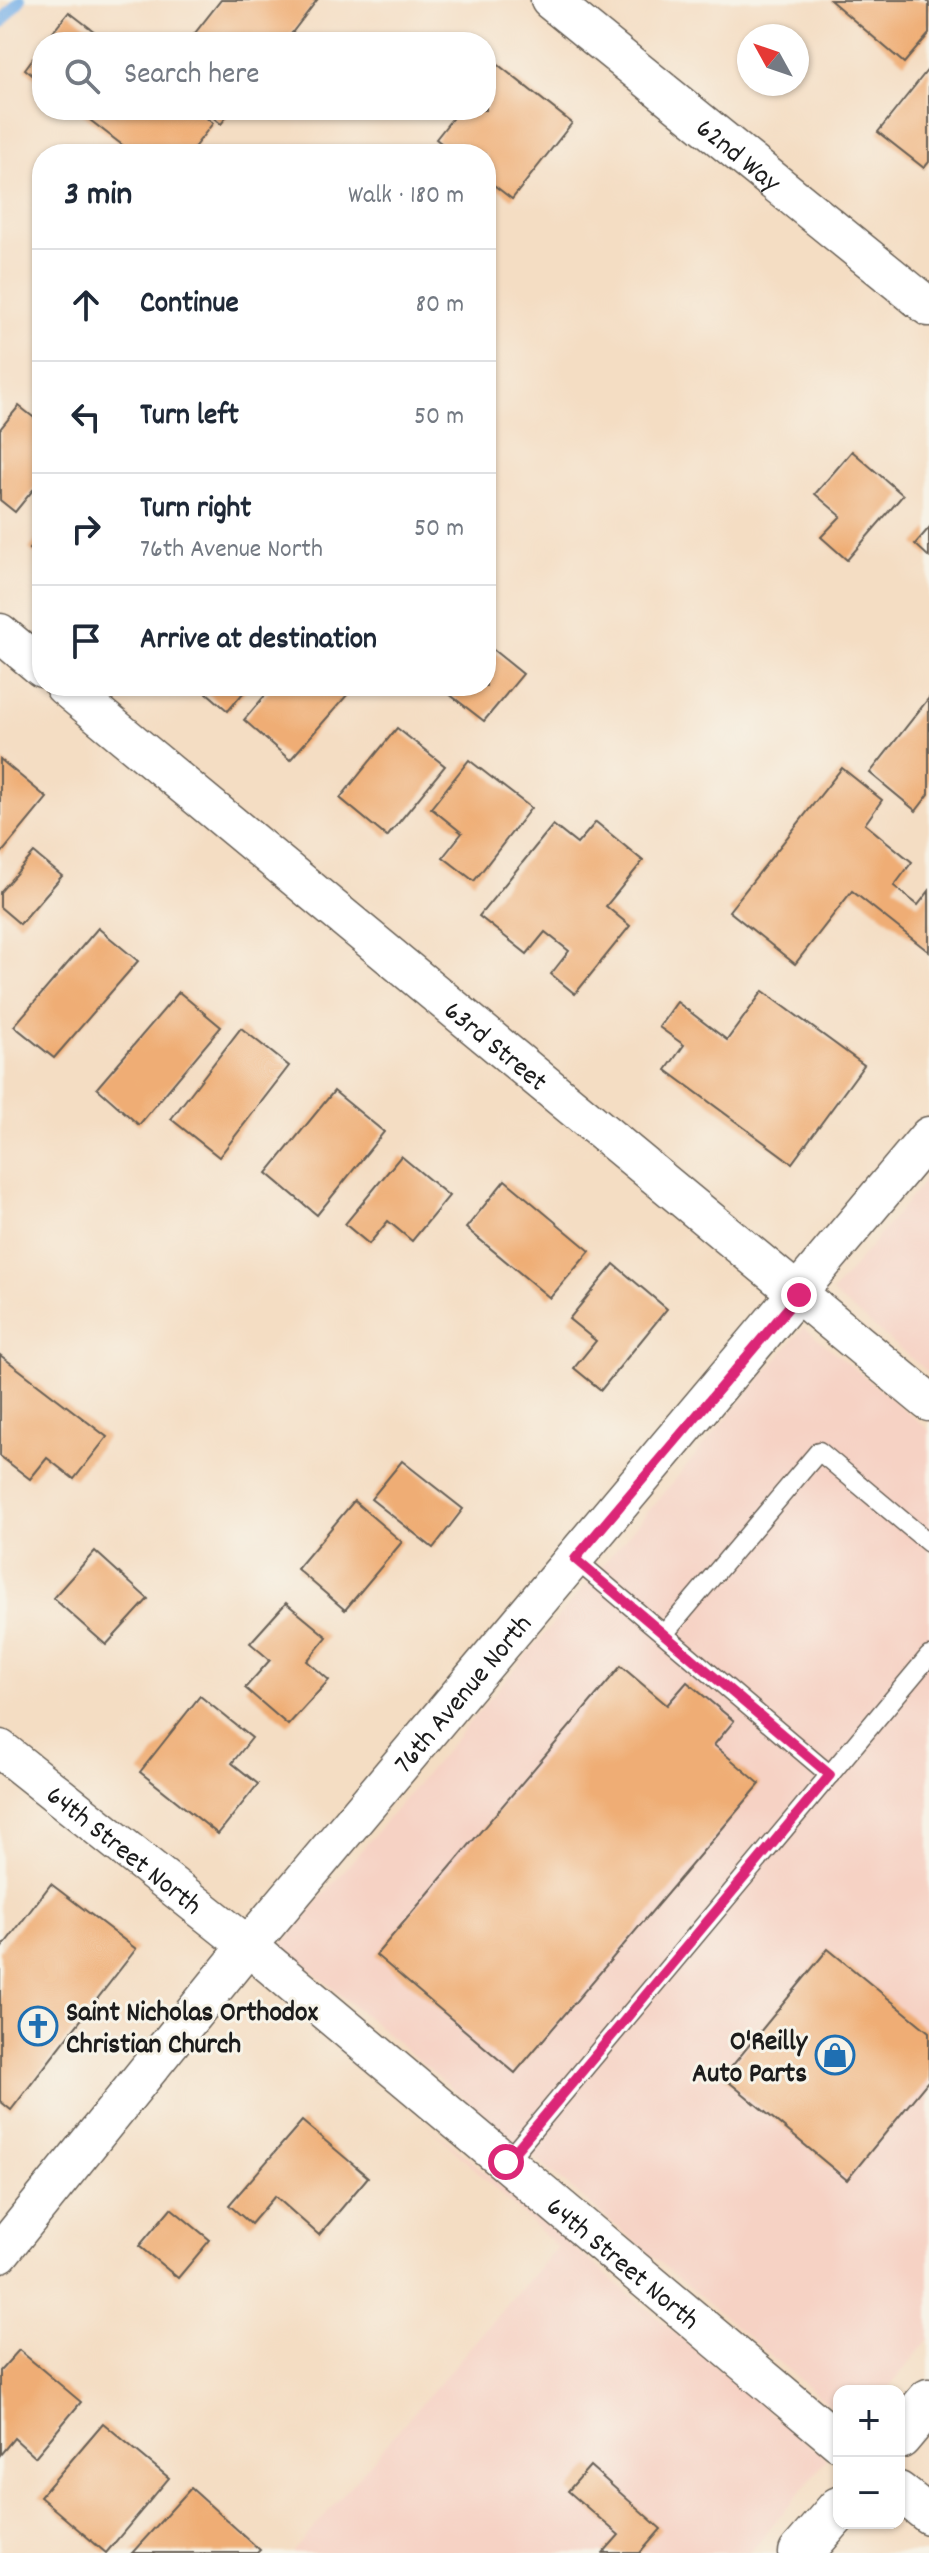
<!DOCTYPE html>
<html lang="en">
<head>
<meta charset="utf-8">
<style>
  body { margin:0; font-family:Dekko,sans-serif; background:#f6f6f7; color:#1f2937 }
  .controls { position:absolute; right:24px; bottom:24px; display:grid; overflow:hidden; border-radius:16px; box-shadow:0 2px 6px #0004 }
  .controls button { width:72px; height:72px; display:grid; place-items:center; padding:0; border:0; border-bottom:2px solid #e0e1e3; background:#fff; color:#1f2937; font:40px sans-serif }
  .compass { position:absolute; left:737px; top:24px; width:72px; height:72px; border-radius:50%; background:#fff; box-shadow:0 2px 6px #0004; rotate:310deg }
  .stop { position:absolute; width:24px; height:24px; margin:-18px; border:6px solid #db2777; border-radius:50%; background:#fff }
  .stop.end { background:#db2777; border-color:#fff; box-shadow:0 2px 8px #0008 }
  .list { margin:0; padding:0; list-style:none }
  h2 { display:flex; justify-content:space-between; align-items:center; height:104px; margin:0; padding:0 32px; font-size:34px }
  h2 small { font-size:26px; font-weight:400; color:#747a83 }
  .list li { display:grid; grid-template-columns:52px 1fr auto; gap:24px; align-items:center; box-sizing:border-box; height:112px; padding:0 32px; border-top:2px solid #e0e1e3 }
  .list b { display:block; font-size:30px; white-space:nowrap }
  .list p { margin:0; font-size:26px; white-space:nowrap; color:#747a83 }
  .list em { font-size:26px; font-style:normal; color:#747a83 }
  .icon { flex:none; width:44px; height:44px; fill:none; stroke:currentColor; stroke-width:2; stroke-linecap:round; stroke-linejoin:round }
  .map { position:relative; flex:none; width:929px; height:2553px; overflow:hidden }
  .search { position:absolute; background:#fff; box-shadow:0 2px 6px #0004; left:32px; top:32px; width:464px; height:88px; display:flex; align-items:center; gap:20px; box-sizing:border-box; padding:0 28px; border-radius:32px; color:#747a83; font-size:30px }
  .panel { position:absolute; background:#fff; box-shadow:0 2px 6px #0004; left:32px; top:144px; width:464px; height:552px; border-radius:32px }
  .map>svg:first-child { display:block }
  .built { fill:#f6d2c4 }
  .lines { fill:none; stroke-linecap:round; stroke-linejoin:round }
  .stream { stroke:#78b1e8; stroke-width:12 }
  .building { fill:#efad75 }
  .service-casing { stroke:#686056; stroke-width:21 }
  .minor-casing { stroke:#686056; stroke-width:41 }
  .primary-casing { stroke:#686056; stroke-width:47 }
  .service { stroke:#fff; stroke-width:18 }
  .minor { stroke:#fff; stroke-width:38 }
  .primary { stroke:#fff; stroke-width:44 }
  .route { stroke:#db2777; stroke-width:10 }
  .labels { text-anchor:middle; stroke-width:6; stroke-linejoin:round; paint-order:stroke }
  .street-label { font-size:28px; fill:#1c1c1c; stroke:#f7f3e8 }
  .poi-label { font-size:28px; font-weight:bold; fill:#1c1c1c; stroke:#f7f3e8; text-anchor:start }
</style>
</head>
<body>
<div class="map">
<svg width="929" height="2553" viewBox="0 0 929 2553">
  <rect width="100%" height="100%" fill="#f7f3e8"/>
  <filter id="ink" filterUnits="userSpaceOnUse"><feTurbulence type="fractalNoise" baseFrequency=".0125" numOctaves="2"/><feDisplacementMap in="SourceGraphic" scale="16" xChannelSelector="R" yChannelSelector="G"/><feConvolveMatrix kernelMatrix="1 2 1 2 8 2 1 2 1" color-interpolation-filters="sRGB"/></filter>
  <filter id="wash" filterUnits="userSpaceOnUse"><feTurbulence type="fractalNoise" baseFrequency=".006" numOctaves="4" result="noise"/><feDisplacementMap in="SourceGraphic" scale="32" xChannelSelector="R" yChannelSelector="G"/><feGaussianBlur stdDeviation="1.8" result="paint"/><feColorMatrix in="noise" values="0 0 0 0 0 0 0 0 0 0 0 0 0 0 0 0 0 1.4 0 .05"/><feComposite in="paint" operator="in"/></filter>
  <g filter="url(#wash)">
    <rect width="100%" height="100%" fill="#f4ddc3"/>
    <!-- built -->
    <g class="built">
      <polygon points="929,1175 929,1373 832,1293"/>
      <polygon points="804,1327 929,1430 929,2339 886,2391 839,2391 839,2413 281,1945"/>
      <polygon points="420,2118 827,2460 750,2553 292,2553 557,2247"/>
    </g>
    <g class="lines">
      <!-- stream -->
      <polyline class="stream" points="0,24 20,0"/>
    </g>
    <g id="blocks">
      <!-- building -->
      <g class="building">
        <polygon points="221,0 317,0 285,42 188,42"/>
        <polygon points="830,0 926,0 929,3 929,34 904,63"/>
        <polygon points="69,12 108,42 45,42"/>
        <polygon points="42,46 42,83 25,69"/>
        <polygon points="496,63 572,123 512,199 486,179 486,154 455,154 436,139 459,110 486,110 486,76"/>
        <polygon points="929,68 929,162 924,168 878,132"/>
        <polygon points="77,110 196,110 213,123 189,154 134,154"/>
        <polygon points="204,110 232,110 221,124"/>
        <polygon points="19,406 42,424 42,479 15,512 0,500 0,429"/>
        <polygon points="852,451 903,495 847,560 821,537 841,516 815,494"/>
        <polygon points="929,528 929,557 915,544"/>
        <polygon points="42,533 42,560 29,549"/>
        <polygon points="486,644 523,674 484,721 444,690 447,686 486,686"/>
        <polygon points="199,686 249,686 228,711"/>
        <polygon points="273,686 355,686 290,760 244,720"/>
        <polygon points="929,698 929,794 916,811 870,773"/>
        <polygon points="397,728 445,766 387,837 340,798"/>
        <polygon points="0,759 47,798 0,855"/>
        <polygon points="469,760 531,808 474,881 443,857 462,833 431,808"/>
        <polygon points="842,768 882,800 865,824 912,862 894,886 918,905 929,891 929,952 852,891 795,964 729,911"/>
        <polygon points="596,822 643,861 606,906 630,926 575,994 551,974 569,951 545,932 527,954 479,916 553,825 577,844"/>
        <polygon points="34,853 62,876 20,924 0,907 0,892"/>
        <polygon points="98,928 138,961 54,1058 14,1026"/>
        <polygon points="763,991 864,1065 792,1163 666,1070 684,1045 659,1027 677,1002 727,1040"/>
        <polygon points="179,992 221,1027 139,1125 97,1088"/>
        <polygon points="241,1028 289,1066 219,1157 171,1119"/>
        <polygon points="334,1091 384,1132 317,1215 267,1173"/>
        <polygon points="401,1156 449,1196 412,1241 388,1221 369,1244 345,1224"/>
        <polygon points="505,1180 590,1251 550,1298 466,1228"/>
        <polygon points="614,1264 667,1309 601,1390 574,1368 596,1341 569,1319"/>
        <polygon points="0,1355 107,1437 74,1479 47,1458 30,1479 0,1456"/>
        <polygon points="402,1461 463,1509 433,1548 371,1499"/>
        <polygon points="354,1501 402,1542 345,1610 297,1569"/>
        <polygon points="95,1551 148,1599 106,1645 53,1598"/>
        <polygon points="286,1603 327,1637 307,1661 329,1680 288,1725 245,1688 270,1660 250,1643"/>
        <polygon points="621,1666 667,1705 687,1682 734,1721 714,1745 760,1784 515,2073 376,1955"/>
        <polygon points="200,1696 252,1738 232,1763 258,1784 218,1834 140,1772"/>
        <polygon points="51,1884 136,1949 11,2110 0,2101 0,1950"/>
        <polygon points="828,1949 929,2032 929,2080 847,2180 723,2077"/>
        <polygon points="302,2121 368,2177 319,2235 275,2196 251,2224 229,2205"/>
        <polygon points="171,2208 210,2240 178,2278 139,2246"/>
        <polygon points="19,2350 81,2402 35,2457 14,2438 0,2455 0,2371"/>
        <polygon points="103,2423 169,2478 106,2553 40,2497"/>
        <polygon points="590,2466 661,2529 640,2553 603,2553 619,2535 568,2491"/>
        <polygon points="191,2488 260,2550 257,2553 132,2553"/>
      </g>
    </g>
  </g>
  <g filter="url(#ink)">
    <use href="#blocks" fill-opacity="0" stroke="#686056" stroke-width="2"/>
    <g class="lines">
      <!-- service casing -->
      <g class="service-casing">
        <g id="service">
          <polyline points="575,1559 830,1775"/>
          <polyline points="664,1634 819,1451 929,1543"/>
          <polyline points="506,2162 929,1656"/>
        </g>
      </g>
      <!-- minor casing -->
      <g class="minor-casing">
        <g id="minor">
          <path id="s1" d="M550 0 929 307"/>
          <polyline points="0,633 42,668"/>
          <path id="s2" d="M64 686 929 1402"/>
          <path id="s3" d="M0 1749 248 1946 839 2442"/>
          <path id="s4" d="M0 2253 248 1946 929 1136"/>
          <polyline points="899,2491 929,2515"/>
        </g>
      </g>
      <!-- primary casing -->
      <g class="primary-casing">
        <g id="primary">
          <polyline points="899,2437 929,2401"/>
          <polyline points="801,2553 839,2509"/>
        </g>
      </g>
      <!-- service -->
      <use href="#service" class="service"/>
      <!-- minor -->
      <use href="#minor" class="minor"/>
      <!-- primary -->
      <use href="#primary" class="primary"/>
    </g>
  </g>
  <g class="lines" filter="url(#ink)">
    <!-- route -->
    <polyline class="route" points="506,2162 830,1775 575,1559 799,1295"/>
  </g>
  <!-- icons -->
  <defs>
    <g id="church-ring" transform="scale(2)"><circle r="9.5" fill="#f7f3e8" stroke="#1f6fb2" stroke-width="1.5"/><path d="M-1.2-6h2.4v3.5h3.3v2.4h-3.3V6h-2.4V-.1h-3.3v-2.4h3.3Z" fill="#1f6fb2"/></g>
    <g id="shop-ring" transform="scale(2)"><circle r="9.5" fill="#f7f3e8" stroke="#1f6fb2" stroke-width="1.5"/><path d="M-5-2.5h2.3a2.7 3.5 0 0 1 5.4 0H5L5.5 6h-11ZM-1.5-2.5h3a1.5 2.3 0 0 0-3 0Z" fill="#1f6fb2"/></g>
  </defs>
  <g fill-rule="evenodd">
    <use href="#church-ring" x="38" y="2026"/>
    <use href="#shop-ring" x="835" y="2055"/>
  </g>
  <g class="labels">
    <!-- street labels -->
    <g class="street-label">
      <text dy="10" stroke="none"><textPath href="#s1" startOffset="244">62nd Way</textPath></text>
      <text dy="10" stroke="none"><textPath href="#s2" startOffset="562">63rd Street</textPath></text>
      <text dy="10" stroke="none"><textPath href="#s4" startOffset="726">76th Avenue North</textPath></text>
      <text dy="10" stroke="none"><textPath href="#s3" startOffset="160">64th Street North</textPath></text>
      <text dy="10" stroke="none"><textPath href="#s3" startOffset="808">64th Street North</textPath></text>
    </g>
    <!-- poi labels -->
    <g class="poi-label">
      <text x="66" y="2020">Saint Nicholas Orthodox<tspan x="66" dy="32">Christian Church</tspan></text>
      <text x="807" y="2049" text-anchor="end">O'Reilly<tspan x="807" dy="32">Auto Parts</tspan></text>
    </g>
  </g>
</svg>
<div class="controls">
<button>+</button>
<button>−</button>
</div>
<svg class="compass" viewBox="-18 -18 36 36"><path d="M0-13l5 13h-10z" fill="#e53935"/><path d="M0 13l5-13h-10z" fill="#747a83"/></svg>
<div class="stop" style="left:506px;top:2162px"></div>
<div class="stop end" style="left:799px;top:1295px"></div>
<div class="search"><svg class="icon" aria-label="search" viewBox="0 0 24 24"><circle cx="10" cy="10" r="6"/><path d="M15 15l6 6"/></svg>Search here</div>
<section class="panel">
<h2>3 min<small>Walk · 180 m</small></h2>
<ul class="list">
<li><svg class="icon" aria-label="ahead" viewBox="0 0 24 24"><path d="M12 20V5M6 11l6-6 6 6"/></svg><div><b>Continue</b></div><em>80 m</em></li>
<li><svg class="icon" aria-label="left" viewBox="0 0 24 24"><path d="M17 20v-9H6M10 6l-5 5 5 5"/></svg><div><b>Turn left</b></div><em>50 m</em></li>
<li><svg class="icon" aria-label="right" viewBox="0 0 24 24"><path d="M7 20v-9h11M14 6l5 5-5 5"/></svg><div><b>Turn right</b><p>76th Avenue North</p></div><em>50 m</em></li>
<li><svg class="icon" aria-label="arrive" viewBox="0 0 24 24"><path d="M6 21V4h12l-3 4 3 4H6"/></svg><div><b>Arrive at destination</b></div></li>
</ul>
</section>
</div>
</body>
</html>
